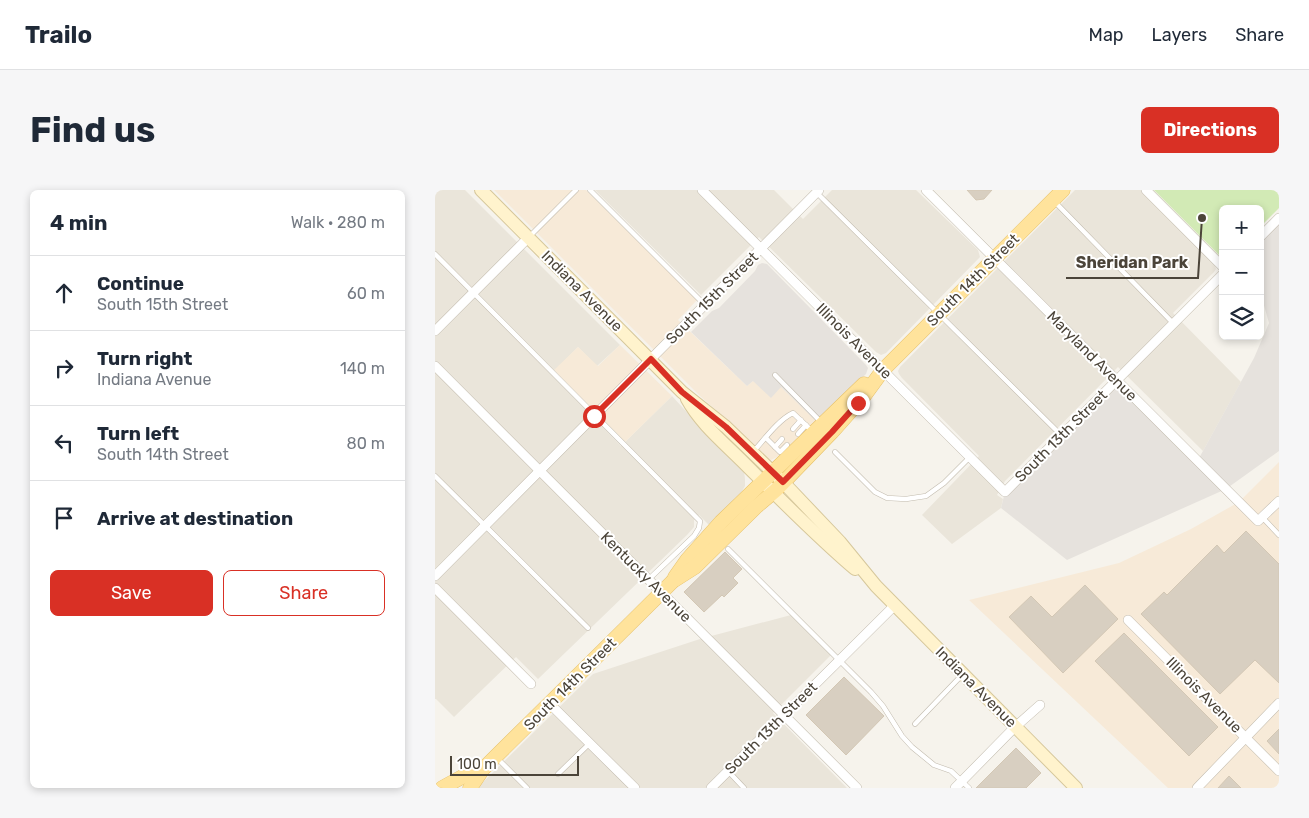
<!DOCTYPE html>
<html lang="en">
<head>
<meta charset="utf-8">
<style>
  body { margin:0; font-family:Rubik,sans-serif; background:#f6f6f7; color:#1f2937 }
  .controls { position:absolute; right:15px; top:15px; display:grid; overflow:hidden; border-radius:8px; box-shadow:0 2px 8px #0003 }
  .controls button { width:45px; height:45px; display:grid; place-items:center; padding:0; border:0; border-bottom:1px solid #e0e1e3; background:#fff; color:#1f2937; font:25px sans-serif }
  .scale { position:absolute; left:15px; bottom:12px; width:129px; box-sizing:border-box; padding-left:5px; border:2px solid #4b4439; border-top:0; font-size:14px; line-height:18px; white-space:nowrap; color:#4b4439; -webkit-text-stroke:4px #fff; paint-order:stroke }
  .stop { position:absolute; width:15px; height:15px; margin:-11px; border:4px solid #d93025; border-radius:50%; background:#fff }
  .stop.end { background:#d93025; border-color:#fff; box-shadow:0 1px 5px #0008 }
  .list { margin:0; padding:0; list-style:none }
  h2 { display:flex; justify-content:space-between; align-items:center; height:65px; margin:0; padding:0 20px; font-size:21px }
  h2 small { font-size:16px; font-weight:400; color:#747a83 }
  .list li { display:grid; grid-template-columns:32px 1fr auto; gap:15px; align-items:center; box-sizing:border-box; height:75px; padding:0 20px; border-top:1px solid #e0e1e3 }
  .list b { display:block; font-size:19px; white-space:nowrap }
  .list p { margin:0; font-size:16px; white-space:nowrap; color:#747a83 }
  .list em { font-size:16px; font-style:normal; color:#747a83 }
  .actions { display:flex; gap:10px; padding:15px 20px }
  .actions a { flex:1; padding:11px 0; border:1px solid #d93025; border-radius:8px; text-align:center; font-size:18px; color:#d93025 }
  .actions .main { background:#d93025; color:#fff }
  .icon { flex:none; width:28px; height:28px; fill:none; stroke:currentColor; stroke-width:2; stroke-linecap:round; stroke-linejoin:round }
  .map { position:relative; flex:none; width:844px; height:598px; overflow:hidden; border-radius:8px }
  header { display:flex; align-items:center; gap:30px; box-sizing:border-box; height:70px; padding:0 25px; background:#fff; border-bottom:1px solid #e0e1e3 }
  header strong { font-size:24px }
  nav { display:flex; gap:28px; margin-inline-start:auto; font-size:18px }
  .intro { display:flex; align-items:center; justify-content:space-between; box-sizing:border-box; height:120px; padding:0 30px }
  h1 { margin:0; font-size:35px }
  .button { padding:12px 22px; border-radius:8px; background:#d93025; color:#fff; font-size:18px; font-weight:700 }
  main { display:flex; gap:30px; padding:0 30px }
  aside { flex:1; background:#fff; border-radius:8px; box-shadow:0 2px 8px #0003 }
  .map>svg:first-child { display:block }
  .residential { fill:#eae5da }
  .commercial { fill:#f7ead8 }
  .industrial { fill:#e6e2dd }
  .green { fill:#d2eab5 }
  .building { fill:#d8cfc1; stroke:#d3c7b4 }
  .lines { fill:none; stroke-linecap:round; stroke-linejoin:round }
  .lane-casing { stroke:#c2bbae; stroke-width:5.5 }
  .street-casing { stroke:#c2bbae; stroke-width:10 }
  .secondary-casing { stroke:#d6c79b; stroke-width:14 }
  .primary-casing { stroke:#e6c16a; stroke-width:15 }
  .lane { stroke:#fff; stroke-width:4.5 }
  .street { stroke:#fff; stroke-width:9 }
  .secondary { stroke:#fff3cd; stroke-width:12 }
  .primary { stroke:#ffe39c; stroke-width:14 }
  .primary-bridge-casing { stroke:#e6c16a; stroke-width:15; stroke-linecap:butt }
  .primary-bridge { stroke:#ffe39c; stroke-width:14 }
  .route { stroke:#d93025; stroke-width:6 }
  .labels { text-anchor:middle; stroke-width:4; stroke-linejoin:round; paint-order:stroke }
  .street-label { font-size:15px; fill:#4b4439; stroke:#fff }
  .leader { fill:none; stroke:#4b4439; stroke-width:2 }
  .callout-dot { fill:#4b4439; stroke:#fff; stroke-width:2 }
  .callout-label { font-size:16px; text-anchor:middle; font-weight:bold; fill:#4b4439; stroke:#fff; stroke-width:4; stroke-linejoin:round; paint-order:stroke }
</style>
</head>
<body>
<header>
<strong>Trailo</strong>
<nav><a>Map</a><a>Layers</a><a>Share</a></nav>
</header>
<div class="intro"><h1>Find us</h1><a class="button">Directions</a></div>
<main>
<aside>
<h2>4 min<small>Walk · 280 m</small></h2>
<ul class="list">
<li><svg class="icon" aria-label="ahead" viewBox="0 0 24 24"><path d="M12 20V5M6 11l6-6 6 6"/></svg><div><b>Continue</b><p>South 15th Street</p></div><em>60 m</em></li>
<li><svg class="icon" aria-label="right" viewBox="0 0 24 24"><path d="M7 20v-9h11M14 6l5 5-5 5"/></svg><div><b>Turn right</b><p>Indiana Avenue</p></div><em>140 m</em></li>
<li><svg class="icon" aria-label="left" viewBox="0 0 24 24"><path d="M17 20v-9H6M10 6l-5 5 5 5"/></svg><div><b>Turn left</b><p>South 14th Street</p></div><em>80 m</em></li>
<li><svg class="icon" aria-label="arrive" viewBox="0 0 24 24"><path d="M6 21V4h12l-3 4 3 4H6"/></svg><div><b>Arrive at destination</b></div></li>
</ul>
<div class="actions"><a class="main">Save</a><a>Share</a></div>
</aside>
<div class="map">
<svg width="844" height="598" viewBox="0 0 844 598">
  <rect width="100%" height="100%" fill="#f6f3ec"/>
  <!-- residential -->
  <g class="residential">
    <polygon points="0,0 30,0 185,155 162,176 143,157 116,184 186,256 237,206 270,242 309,281 310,289 310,296 306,303 274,335 264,325 259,330 259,337 252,345 103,489 81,467 19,527 1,509 0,509"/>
    <polygon points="160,0 339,0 368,29 397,0 481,0 543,60 545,67 451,163 446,165 441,162 324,47 266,105"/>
    <polygon points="640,0 706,0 759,52 780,75 781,79 779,82 738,123 806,192 768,261 683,177 570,291 562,305 568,309 566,318 517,354 487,325 544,266 467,188 464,184 463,181 465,177"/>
    <polygon points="356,425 396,465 338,523 412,598 42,598 158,484 265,449"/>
  </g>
  <!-- commercial -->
  <g class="commercial">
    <polygon points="59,0 151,0 262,110 243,130 312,196 318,191 346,197 381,231 342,267 336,270 329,267 298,235 265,206"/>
    <polygon points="185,155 237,206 190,252 119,180 143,157 163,176"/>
    <polygon points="844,272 844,598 733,598 534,410 684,373 756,339 804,312"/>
  </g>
  <!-- industrial -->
  <g class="industrial">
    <polygon points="844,28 844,261 791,299 632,370 566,318 570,302 682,190 763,270 819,168 834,133 828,112 825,110 825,47"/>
    <polygon points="327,73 332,74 431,175 433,178 431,184 381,231 346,197 336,208 318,191 312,196 256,142 277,121 284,118 320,81 323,75"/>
  </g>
  <!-- green -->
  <polygon class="green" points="719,0 844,0 844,18 825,37 825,19 788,19 788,69"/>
  <!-- building -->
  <g class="building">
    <polygon points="532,0 557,0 549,9 541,10"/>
    <polygon points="811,341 844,374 844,493 820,470 785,504 706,424 729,402 732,405 782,355 789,363"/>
    <polygon points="290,362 307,379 298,388 303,393 289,407 287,405 269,422 249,402"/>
    <polygon points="650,395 683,429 628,483 574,427 596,406 617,427"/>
    <polygon points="689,443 783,537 754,566 660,471"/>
    <polygon points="409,487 449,526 411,565 371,525"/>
    <polygon points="844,539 844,564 832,551"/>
    <polygon points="581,558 606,583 591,598 541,598"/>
    <polygon points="794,586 806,598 783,598"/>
  </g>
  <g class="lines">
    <!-- lane casing -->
    <g class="lane-casing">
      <g id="lane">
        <polyline points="155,0 270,115"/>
        <polyline points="381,2 627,246"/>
        <polyline points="619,11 738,133"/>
        <polyline points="94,47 141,0"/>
        <polyline points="0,64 265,331 264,338 259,346 213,390"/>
        <polyline points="340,185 386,232"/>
        <polyline points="358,239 366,230"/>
        <polyline points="363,244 371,235"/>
        <polyline points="331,248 340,257 347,249"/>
        <polyline points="340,257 345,262 352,255"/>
        <path d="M318 262C329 250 343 230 358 223L377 241"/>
        <polyline points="400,262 440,302 452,308 471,309 491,306 509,293 535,267"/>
        <polyline points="0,286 153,438"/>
        <polyline points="827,327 844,345"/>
        <polyline points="293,359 436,502 448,516 467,546 477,557 499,575 516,581 534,598"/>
        <polyline points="480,534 527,485"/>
        <polyline points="63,569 92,598"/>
        <polyline points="293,581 309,598"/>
        <polyline points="123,584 155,553"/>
      </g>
    </g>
    <!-- street casing -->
    <g class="street-casing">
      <g id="street">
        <polyline points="267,0 570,302 788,84"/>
        <polyline points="491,0 823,331 844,311"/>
        <polyline points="711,0 788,77"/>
        <polyline points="825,47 844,28"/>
        <polyline points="0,141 93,48"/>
        <polyline points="0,176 422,598"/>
        <polyline points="0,386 384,0"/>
        <polyline points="0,398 96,494"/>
        <polyline points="693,430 844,581"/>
        <polyline points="115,514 200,598"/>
        <polyline points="276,598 460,415"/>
        <polyline points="520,598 580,537 605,515"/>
        <polyline points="762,598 844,513"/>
      </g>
    </g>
    <!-- secondary casing -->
    <g class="secondary-casing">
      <g id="secondary">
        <polyline points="46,0 247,202 291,237 348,292 405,352 441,396 641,598"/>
        <path d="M252 209C265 233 288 252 307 271 344 308 380 345 420 379"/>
      </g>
    </g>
    <!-- primary casing -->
    <g class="primary-casing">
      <g id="primary">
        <polyline points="240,387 252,370 286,332 429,194"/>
        <polyline points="238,391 260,377 322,316 341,300 397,242 429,206 448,180 628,0"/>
        <polyline points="7,598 27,587 48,579"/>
        <polyline points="35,598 48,579 124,504"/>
      </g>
    </g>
    <!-- lane -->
    <use href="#lane" class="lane"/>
    <!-- street -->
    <use href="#street" class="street"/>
    <!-- secondary -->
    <use href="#secondary" class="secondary"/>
    <!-- primary -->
    <use href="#primary" class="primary"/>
    <!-- primary-bridge casing -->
    <g class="primary-bridge-casing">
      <polyline id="primary-bridge" points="124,504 238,391"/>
    </g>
    <!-- primary-bridge -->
    <use href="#primary-bridge" class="primary-bridge"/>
  </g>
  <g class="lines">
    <!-- route -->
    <polyline class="route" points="159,226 216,169 247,202 291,237 348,292 397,242 423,213"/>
  </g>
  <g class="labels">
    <!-- street labels -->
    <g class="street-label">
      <text transform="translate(538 90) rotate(-45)" y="5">South 14th Street</text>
      <text transform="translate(147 101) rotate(45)" y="5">Indiana Avenue</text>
      <text transform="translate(277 108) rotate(-45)" y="5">South 15th Street</text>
      <text transform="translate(419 151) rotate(45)" y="5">Illinois Avenue</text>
      <text transform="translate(657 166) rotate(45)" y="5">Maryland Avenue</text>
      <text transform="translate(626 246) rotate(-45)" y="5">South 13th Street</text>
      <text transform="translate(211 387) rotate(45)" y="5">Kentucky Avenue</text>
      <text transform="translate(135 494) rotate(-45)" y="5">South 14th Street</text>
      <text transform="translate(541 497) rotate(45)" y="5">Indiana Avenue</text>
      <text transform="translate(769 505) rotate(45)" y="5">Illinois Avenue</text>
      <text transform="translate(336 538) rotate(-45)" y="5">South 13th Street</text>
    </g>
  </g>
  <!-- callouts -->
  <path class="leader" d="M767 28L763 88H631"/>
  <circle class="callout-dot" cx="767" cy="28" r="5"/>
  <g class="callout-label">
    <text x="697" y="78">Sheridan Park</text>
  </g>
</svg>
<div class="controls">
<button>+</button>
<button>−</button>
<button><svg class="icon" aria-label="layers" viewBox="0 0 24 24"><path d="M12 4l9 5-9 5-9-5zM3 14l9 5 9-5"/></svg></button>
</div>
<div class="scale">100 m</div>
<div class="stop" style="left:159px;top:226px"></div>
<div class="stop end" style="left:423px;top:213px"></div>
</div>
</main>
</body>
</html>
